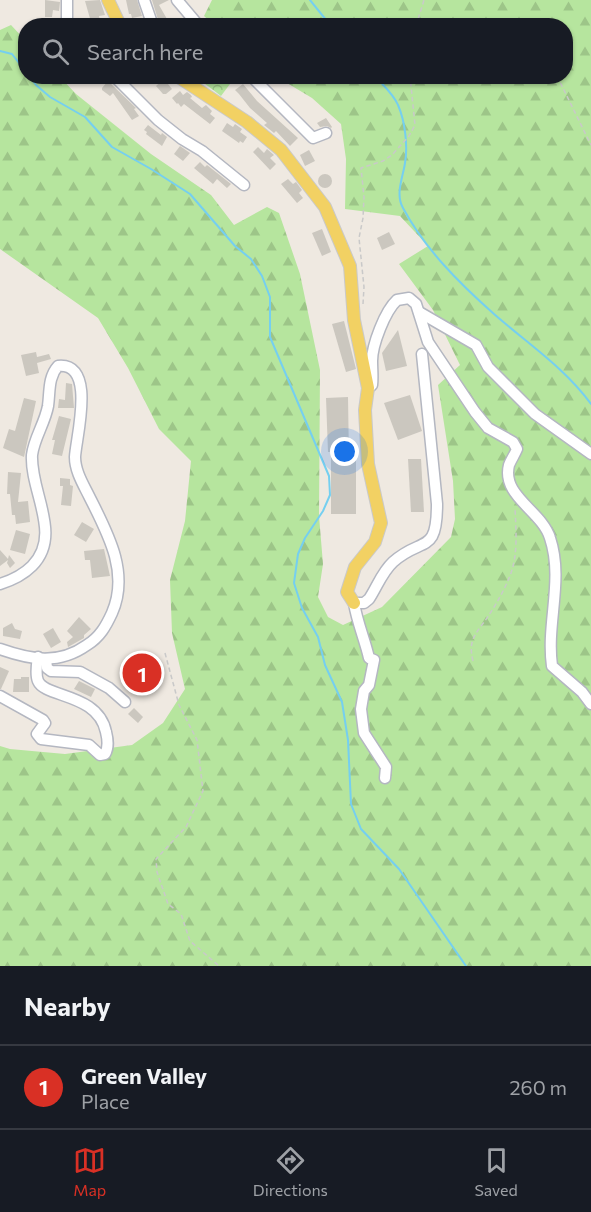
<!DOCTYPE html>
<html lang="en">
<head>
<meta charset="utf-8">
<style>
  body { margin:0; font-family:Commissioner,sans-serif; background:#242831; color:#f1f3f6 }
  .you { position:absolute; left:345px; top:452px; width:21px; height:21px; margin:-15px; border:4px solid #fff; border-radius:50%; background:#1a73e8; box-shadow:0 0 0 9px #1a73e833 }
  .badge { display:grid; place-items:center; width:39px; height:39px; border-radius:50%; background:#d93025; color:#fff; font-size:20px; font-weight:700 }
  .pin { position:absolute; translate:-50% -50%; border:3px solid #fff; box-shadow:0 2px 6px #0006 }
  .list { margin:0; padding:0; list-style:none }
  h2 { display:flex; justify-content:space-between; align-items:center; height:78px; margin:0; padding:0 24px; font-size:26px }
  h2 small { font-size:20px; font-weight:400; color:#9ea1a6 }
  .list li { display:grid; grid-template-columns:39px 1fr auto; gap:18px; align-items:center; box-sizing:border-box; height:84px; padding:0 24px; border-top:2px solid #363941 }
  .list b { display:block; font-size:22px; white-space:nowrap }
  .list p { margin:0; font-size:20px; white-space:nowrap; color:#9ea1a6 }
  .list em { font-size:20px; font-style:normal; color:#9ea1a6 }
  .icon { flex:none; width:33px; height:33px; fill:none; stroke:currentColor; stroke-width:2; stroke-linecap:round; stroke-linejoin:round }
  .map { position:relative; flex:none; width:591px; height:966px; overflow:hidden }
  .search { position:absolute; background:#171b24; box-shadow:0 2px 4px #0004; left:18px; right:18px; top:18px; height:66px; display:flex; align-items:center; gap:15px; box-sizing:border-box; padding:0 21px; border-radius:24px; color:#9ea1a6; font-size:22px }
  .sheet { height:162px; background:#171b24 }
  nav { display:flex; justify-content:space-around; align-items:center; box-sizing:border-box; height:84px; border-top:2px solid #363941; background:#171b24; font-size:16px; color:#9ea1a6 }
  nav a { display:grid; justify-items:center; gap:3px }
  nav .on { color:#d93025 }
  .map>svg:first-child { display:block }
  .forest { fill:url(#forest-firs) }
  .park { fill:url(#park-crowns) }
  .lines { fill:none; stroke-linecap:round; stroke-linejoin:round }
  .stream { stroke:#75cff0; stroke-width:2 }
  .building { fill:#cbc7bf }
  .minor-casing { stroke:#b4b7c1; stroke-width:13 }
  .major-casing { stroke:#c9c9c9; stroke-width:14 }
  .path { stroke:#c9c9c9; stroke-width:1.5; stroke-dasharray:4.5 3; stroke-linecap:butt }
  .minor { stroke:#fff; stroke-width:10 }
  .major { stroke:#f2d163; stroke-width:12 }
</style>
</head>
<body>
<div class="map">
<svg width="591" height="966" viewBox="0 0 591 966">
  <defs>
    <pattern id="forest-firs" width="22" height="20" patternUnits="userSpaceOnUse" patternTransform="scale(1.5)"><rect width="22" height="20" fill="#b6e59e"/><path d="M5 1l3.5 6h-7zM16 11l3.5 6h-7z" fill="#9dc588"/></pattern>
    <pattern id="park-crowns" width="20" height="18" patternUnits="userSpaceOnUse" patternTransform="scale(1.5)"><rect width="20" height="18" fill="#b6e59e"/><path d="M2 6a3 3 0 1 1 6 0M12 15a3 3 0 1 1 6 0" fill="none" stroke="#9dc588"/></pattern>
  </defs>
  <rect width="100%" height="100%" fill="#efe9e1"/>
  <!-- forest -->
  <polygon class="forest" points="212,0 591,0 591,966 0,966 0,746 10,749 65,754 132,745 163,723 185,689 172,633 170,580 185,521 191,461 159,429 128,368 98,318 0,249 0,30 11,25 25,40 26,76 60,77 76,94 151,154 211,195 234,225 267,207 279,213 300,274 320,370 319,516 323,564 318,597 328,617 343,625 382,607 451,537 455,519 453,481 438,385 460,365 433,310 399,264 428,246 400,216 345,209 346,159 341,124 312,98 277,77 566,76 566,26 215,26 204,16"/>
  <!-- park -->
  <polygon class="park" points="196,77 229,77 233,80 221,96"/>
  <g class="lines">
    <!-- stream -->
    <g class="stream">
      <polyline points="310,0 331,26"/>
      <polyline points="0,51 12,54 26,72"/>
      <polyline points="29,76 36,85 50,97 85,117 112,147 151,169 190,194 235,246 251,259 262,276 270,297 270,337 329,476 330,495 323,511 305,538 298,554 294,583 302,608 318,637 325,665 342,702 348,740 351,804 361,829 399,869 466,966"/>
      <path d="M375 76C383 85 394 95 398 105 405 121 408 146 405 163 403 177 395 194 403 208 425 249 459 283 494 314 527 343 565 368 591 404"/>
    </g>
  </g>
  <!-- building -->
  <g class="building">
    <polygon points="45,0 60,2 59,11 53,10 52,17 45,17"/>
    <polygon points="100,0 105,15 99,16 100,21 91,22 85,1"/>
    <polygon points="126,0 137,0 142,16 132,18 131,14 129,14"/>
    <polygon points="152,0 169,0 159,5 171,26 160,26"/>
    <polygon points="164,79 172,89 166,94 163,94 156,86"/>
    <polygon points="108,81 136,108 134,109 139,116 132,120 113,93 110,96 102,90 102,88"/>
    <polygon points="243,84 257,101 298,138 290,146 276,131 274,133 264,125 267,123 250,108 239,94 235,90"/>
    <polygon points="180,91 183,95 187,92 191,95 192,97 190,98 202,108 206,105 212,111 210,114 215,118 210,124 184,104 181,107 178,103 177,104 172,98"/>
    <polygon points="326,118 332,127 331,128 327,126 320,127 317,123"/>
    <polygon points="227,123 233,127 235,124 242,129 240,132 247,137 243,143 240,141 239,143 222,131"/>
    <polygon points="148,125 161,135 162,133 167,137 162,146 146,134 147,132 144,130"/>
    <polygon points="180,146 190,153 183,161 174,154"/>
    <polygon points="258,147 264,153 267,149 274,155 270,158 276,164 270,170 253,152"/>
    <polygon points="309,150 315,161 305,166 300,155"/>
    <polygon points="200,162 205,167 207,165 231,184 227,188 217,179 213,184 194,168"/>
    <circle cx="325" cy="181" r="7"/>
    <polygon points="288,179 293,184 296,182 302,190 299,193 303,198 297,203 281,184"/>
    <polygon points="322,229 331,252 322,256 312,233"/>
    <polygon points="389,232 395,244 382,250 377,238"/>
    <polygon points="344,321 356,369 346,372 332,324"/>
    <polygon points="398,330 407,366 386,371 382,353"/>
    <polygon points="36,352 37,357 49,354 51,359 37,363 39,373 26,376 21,355"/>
    <polygon points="66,383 72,384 74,408 58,408 59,399 65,400"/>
    <polygon points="410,395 422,431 398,440 384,403"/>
    <polygon points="348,397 349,459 356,459 356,514 331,514 331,452 328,452 326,398"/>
    <polygon points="24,398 36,401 24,457 3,448 9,429 15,431"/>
    <polygon points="59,416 71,419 62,456 52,454 55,440 52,440"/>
    <polygon points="408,459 421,459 424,512 411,512"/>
    <polygon points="8,472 21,473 18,502 28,501 30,522 16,524 15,515 12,515 10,494 7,494"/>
    <polygon points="60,478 70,479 70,485 73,486 71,506 61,505 63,486 60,486"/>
    <polygon points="82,522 94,529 86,542 74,535"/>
    <polygon points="16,530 30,534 25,554 10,550"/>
    <polygon points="104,549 110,576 92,578 90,560 85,560 84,551"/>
    <polygon points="0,550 8,559 9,555 15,563 10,568 7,563 8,560 0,566"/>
    <polygon points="79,617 91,629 84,635 84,638 68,647 67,642 73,637 67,631"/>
    <polygon points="12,623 15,629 22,631 20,639 3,636 3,628"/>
    <polygon points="53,628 61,642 51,648 43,634"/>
    <circle cx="142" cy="673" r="12"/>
    <polygon points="0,667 9,671 1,689 0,689"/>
    <polygon points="21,677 29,677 29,692 13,692 14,679 21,679"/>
    <polygon points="79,681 95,689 91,697 74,689"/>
    <polygon points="134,708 143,717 138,723 128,714"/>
  </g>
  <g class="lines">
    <!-- minor casing -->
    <g class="minor-casing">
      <g id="minor">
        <polyline points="144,0 153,26"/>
        <polyline points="177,0 199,26"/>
        <polyline points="67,26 67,0"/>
        <polyline points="114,76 158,120 182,139 202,151 244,185"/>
        <polyline points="251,76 313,138 326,133"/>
        <polyline points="419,312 476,345 488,367 535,414 591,454"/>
        <path d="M368 388 372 385C373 377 372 369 372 361 372 345 385 311 397 300L409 298 416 304 428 342 475 412 488 428 513 442 517 449C515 454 511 460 509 465 501 496 542 511 550 538 564 580 546 623 552 666L582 692 591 704"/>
        <path d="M0 584C13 580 23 575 32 566 63 535 30 492 32 455 34 438 45 423 48 406 50 392 48 377 58 366 97 362 76 437 75 457 75 471 83 484 89 496 107 532 130 572 112 613 106 626 100 637 87 645 59 665 31 660 0 649"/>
        <polyline points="46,659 47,668 51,671 80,672 109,688 125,702"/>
        <path d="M0 696 43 720 45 723 37 734 41 739 89 745 100 755 105 754C109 747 108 740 106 732 98 693 45 698 38 681 35 674 37 664 38 657"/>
        <path d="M385 778 386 767 364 733 361 709 364 691 369 685 374 660 369 658C365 640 357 622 354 603H364L369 599C377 587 382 572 393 562 422 536 437 556 437 504L422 354"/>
      </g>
    </g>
    <!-- major casing -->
    <g class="major-casing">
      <g id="major">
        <polyline points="108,0 118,21 122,26"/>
        <polyline points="177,76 247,122 281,150 325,207 350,266 354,320 368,388 365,410 368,464 381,523 375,542 355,567 347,592 354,603"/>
      </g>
    </g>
    <!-- path -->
    <g class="path">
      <polyline points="491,25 491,26"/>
      <polyline points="416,26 424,0"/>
      <polyline points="557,76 591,145"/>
      <polyline points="363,304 364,287 359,238 363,218 364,197 361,168 383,161 392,155 409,136 415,125 410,76"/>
      <polyline points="165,653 179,705 197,740 203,791 186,827 156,859 157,872 168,904 181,914 190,941 219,966"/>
      <path d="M473 661C467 638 478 632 489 615 497 603 506 587 511 573 518 553 516 530 515 508"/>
    </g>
    <!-- minor -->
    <use href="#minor" class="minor"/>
    <!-- major -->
    <use href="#major" class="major"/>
  </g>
</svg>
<div class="you"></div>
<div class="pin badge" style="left:142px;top:673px">1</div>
<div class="search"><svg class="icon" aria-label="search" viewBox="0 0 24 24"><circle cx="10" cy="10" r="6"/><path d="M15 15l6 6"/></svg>Search here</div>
</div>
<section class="sheet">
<h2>Nearby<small></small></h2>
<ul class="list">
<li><span class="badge">1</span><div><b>Green Valley</b><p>Place</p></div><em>260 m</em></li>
</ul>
</section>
<nav>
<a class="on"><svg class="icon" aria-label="map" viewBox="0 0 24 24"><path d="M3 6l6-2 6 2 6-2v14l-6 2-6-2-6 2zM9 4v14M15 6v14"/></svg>Map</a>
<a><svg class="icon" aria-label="directions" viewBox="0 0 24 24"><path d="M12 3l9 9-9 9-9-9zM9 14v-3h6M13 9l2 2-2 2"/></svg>Directions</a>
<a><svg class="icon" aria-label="saved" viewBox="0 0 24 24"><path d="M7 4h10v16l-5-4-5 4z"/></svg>Saved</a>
</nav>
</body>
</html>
